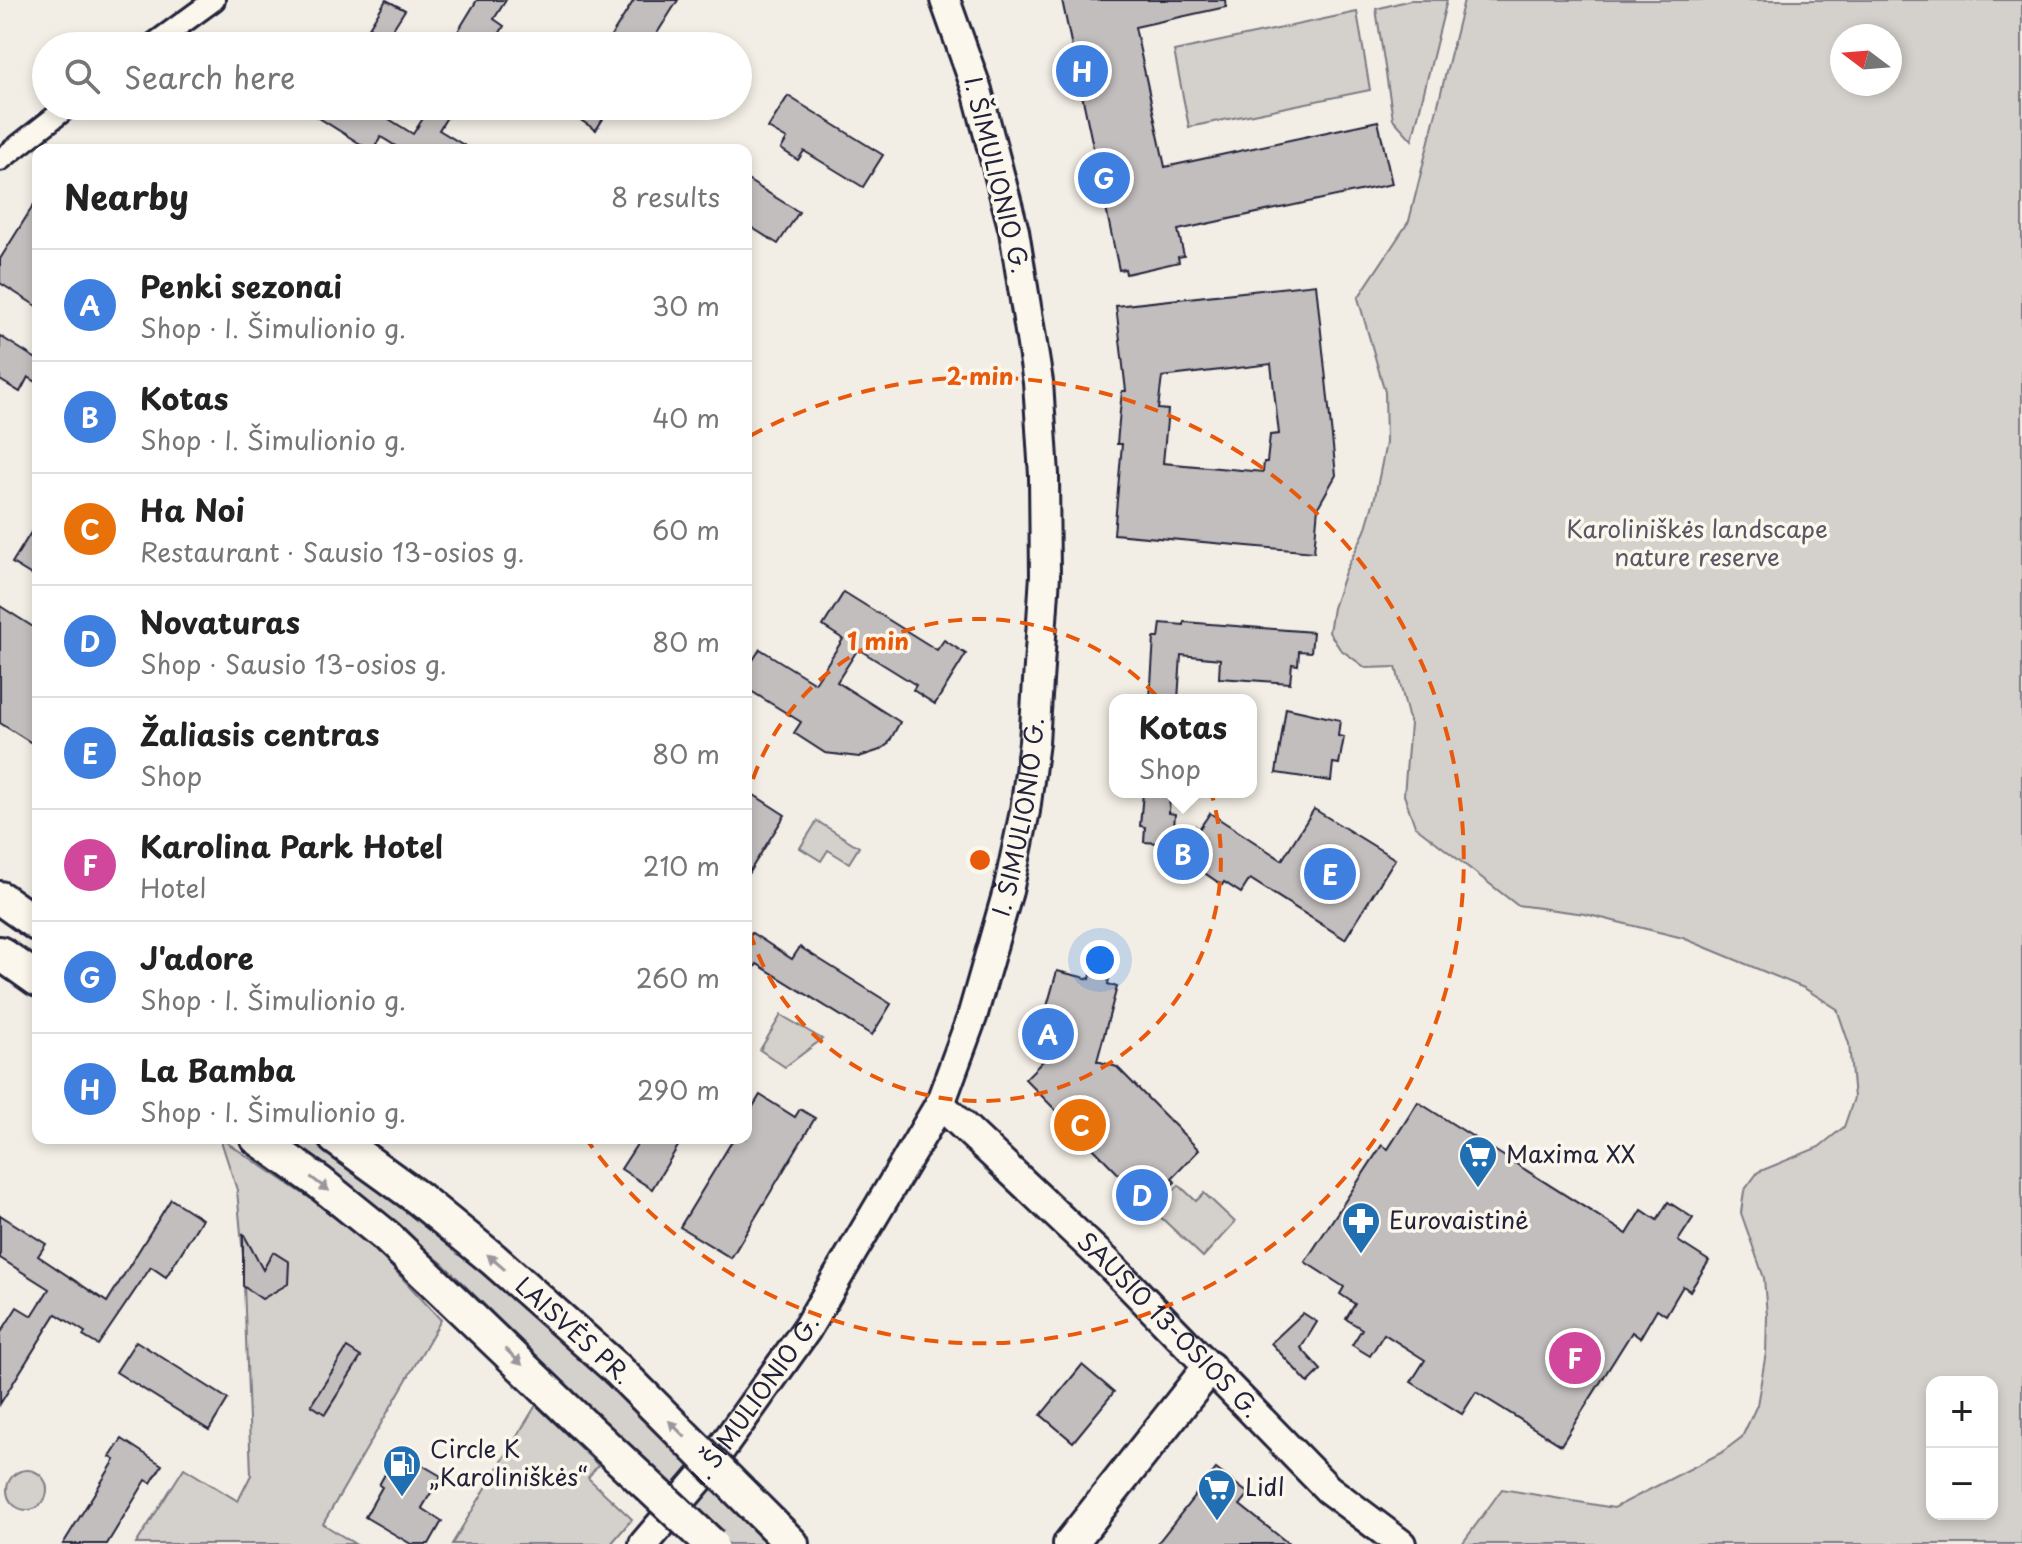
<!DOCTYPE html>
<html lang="en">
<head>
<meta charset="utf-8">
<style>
  body { margin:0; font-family:"Playpen Sans",sans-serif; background:#f2f2f2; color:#222 }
  .controls { position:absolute; right:24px; bottom:24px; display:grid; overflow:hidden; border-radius:16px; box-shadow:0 4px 12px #0003 }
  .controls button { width:72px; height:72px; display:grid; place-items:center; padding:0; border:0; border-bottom:2px solid #e0e0e0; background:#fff; color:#222; font:40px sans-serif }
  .compass { position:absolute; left:1830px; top:24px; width:72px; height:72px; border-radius:50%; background:#fff; box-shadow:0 4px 12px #0003; rotate:286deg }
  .you { position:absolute; left:1100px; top:960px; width:28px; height:28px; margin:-20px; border:6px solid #fff; border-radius:50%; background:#1a73e8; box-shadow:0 0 0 12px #1a73e833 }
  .badge { display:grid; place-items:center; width:52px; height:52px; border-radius:50%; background:#0b8043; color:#fff; font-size:26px; font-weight:700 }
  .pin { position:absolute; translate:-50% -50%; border:4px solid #fff; box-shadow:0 2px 8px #0006 }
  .popup { position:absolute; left:1109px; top:694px; width:148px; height:104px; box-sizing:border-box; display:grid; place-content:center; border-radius:16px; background:#fff; filter:drop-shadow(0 2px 6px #0005); font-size:26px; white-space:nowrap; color:#767676 }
  .popup b { font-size:30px; color:#222 }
  .popup::after { content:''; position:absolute; left:50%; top:100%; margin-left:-16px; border:16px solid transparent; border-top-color:#fff }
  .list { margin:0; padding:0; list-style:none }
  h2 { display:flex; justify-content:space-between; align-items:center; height:104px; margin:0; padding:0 32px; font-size:34px }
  h2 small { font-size:26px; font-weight:400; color:#767676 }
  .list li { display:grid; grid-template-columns:52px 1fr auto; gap:24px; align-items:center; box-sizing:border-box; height:112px; padding:0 32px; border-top:2px solid #e0e0e0 }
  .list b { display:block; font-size:30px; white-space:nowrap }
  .list p { margin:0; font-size:26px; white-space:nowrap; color:#767676 }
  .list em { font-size:26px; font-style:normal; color:#767676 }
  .icon { flex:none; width:44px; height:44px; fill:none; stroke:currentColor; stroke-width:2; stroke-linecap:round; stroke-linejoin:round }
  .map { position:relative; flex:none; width:2022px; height:1544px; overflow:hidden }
  .search { position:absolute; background:#fff; box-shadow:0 4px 12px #0003; left:32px; top:32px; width:720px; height:88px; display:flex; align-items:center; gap:20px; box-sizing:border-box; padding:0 28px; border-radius:44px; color:#767676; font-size:30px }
  .panel { position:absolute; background:#fff; box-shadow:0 4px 12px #0003; left:32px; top:144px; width:720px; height:1000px; border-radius:16px }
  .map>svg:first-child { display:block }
  .green { fill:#d4d1cc; stroke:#7b7a84; stroke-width:2; fill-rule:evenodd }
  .building { fill:#c2bebe; stroke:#22223b; stroke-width:2; fill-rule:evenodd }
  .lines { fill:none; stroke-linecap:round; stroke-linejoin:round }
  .street-casing { stroke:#22223b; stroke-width:26 }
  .secondary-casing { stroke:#22223b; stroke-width:34 }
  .primary-casing { stroke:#22223b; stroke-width:38 }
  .street { stroke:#fbf7ec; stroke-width:20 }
  .secondary { stroke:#fbf7ec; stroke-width:28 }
  .primary { stroke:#fbf7ec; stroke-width:32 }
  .primary-bridge-casing { stroke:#22223b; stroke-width:38; stroke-linecap:butt }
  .primary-bridge { stroke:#fbf7ec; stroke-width:32 }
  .oneway { fill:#99979c }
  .ring { fill:none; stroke:#e8590c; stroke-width:4; stroke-dasharray:14 10 }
  .labels { text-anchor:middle; stroke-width:7; stroke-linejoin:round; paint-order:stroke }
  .street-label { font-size:24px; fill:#22223b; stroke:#fbf7ec }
  .park-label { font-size:24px; fill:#575766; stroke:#fbf7ec }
  .poi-label { font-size:24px; fill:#22223b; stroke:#fbf7ec; text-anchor:start }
  .centre { fill:#e8590c; stroke:#fbf7ec; stroke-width:4 }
  .ring-label { font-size:24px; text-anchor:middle; font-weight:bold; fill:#e8590c; stroke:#fbf7ec; stroke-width:7; stroke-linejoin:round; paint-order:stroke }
</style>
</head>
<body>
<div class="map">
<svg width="2022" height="1544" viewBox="0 0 2022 1544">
  <rect width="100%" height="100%" fill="#f2eee5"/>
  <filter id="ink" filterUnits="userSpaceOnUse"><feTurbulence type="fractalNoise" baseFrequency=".0125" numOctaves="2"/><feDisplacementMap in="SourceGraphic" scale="16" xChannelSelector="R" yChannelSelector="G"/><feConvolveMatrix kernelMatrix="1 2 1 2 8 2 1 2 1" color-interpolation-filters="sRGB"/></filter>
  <g filter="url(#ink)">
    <!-- green -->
    <g class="green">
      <polygon points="1410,0 1447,0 1412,140 1393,119 1376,9"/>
      <path d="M1464 0H2022V1544H1462L1502 1489 1614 1508 1721 1453 1742 1437 1757 1405 1766 1353 1767 1316 1764 1278 1741 1213 1744 1191 1758 1172 1819 1147 1844 1127 1854 1098 1849 1044 1837 1009 1804 988 1683 938 1585 914 1517 905 1415 826 1404 795 1410 724 1396 667 1366 668 1340 649 1329 632 1333 608 1345 572 1365 531 1375 497 1386 443 1385 392 1358 298 1409 221ZM1842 36H1890V84H1842ZM1932 1382H1992V1514H1932Z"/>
      <polygon points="1357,12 1370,90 1189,127 1174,51"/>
      <polygon points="817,821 859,847 849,863 828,850 821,861 800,848"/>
      <polygon points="781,1015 822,1039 785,1067 760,1050"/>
      <polygon points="220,1138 311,1199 379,1253 441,1320 323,1524 355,1544 136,1544 184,1468 238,1501 251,1475 243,1256 237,1190"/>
      <path d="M283 1138C290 1138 300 1136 307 1138 319 1141 358 1175 371 1185 514 1293 648 1417 774 1544H728L442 1263Z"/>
      <polygon points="1179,1185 1196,1201 1204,1193 1235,1222 1203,1257 1154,1211"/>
      <polygon points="536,1405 598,1465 588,1478 632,1519 611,1544 452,1544"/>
      <circle cx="27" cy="1490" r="20"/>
    </g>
    <!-- building -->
    <g class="building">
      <polygon points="386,0 405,10 382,46 373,46 362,39"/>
      <polygon points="477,0 506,0 494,19 504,26 492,46 449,46"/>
      <polygon points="634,0 678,0 649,46 605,46"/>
      <polygon points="1062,0 1225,0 1226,7 1135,27 1165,167 1378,121 1392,184 1178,230 1184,256 1178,257 1179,262 1126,274 1125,269 1119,270"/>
      <polygon points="788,96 883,155 863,187 804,151 798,160 781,149 787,139 768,128"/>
      <polygon points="300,106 368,106 413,134 431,106 454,106 439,130 472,150 402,150 381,137 373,150 370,150"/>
      <polygon points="559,106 611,106 596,130"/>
      <polygon points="746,179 799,212 778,244 746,224"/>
      <polygon points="38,198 38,307 0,283 0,259"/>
      <path d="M1316 284 1336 475 1318 507 1314 552 1114 534 1122 444H1117L1119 421 1122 391H1126L1116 306ZM1271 364 1279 434 1270 435 1267 462H1264L1263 472 1163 463 1168 410 1158 409 1162 377Z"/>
      <polygon points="0,336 38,360 38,383 28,377 20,392 0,380"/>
      <polygon points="38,521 38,579 12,563"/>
      <polygon points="844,592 937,650 944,640 966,654 935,704 913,690 916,685 858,649 837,682 900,722 888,744 880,750 859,757 825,753 794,733 801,722 746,688 746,671 760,649 815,683 843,639 823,626"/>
      <polygon points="0,606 38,630 38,747 0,723"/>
      <polygon points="1184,622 1313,632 1311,652 1299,651 1298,665 1292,664 1290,683 1219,678 1220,659 1181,655 1178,700 1150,699 1154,638 1159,638 1161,623 1184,625"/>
      <polygon points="1286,708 1340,720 1338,736 1344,737 1339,764 1333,763 1331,781 1276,773"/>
      <polygon points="1143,792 1170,795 1169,813 1175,814 1172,852 1159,843 1144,842 1145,827 1140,826"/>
      <polygon points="754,795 785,815 746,877 746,808"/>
      <polygon points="1314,809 1395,859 1345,939 1250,879 1241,893 1224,882 1222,885 1177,854 1195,826 1199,829 1210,813 1282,860"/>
      <polygon points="752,933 792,959 800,947 891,1004 872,1035 757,964 746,982 746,942"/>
      <polygon points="1094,959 1112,963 1108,984 1117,987 1097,1061 1117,1067 1199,1150 1172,1178 1175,1182 1150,1206 1025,1079 1051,1053 1035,1049 1057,971 1090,979"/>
      <polygon points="760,1095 795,1117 800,1109 815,1118 731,1258 680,1227 734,1138 746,1138 746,1118"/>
      <polygon points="1418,1102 1627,1234 1642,1210 1657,1220 1668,1202 1693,1218 1678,1241 1709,1261 1690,1291 1683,1286 1666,1315 1657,1309 1640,1338 1632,1332 1561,1445 1476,1392 1462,1414 1411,1382 1425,1360 1384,1334 1370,1356 1352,1345 1362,1329 1346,1319 1355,1304 1340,1294 1344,1287 1305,1262 1382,1145 1388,1149"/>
      <polygon points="641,1138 683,1138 652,1189 621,1169"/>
      <polygon points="171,1199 202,1219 166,1277 151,1267 98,1345 83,1336 85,1332 56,1314 0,1404 0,1334 17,1307 32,1316 49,1289 0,1258 0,1215 46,1244 38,1256 107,1302"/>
      <polygon points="243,1233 263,1270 273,1252 289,1262 288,1284 262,1299 243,1286"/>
      <polygon points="1303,1313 1317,1322 1301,1348 1321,1370 1308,1383 1271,1343"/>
      <polygon points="136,1341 228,1399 209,1430 116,1372"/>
      <polygon points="347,1348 361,1357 325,1414 311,1405"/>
      <polygon points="1082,1365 1114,1392 1073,1442 1041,1415"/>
      <polygon points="122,1439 162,1465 151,1483 146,1480 107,1544 63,1544 115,1460 110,1457"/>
      <polygon points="398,1451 441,1476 422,1508 442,1521 429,1544 411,1544 365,1517 382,1487 379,1485"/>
      <polygon points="1216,1469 1249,1494 1240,1505 1289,1544 1157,1544"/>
    </g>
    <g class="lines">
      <!-- street casing -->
      <g class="street-casing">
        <g id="street">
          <polyline points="151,46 214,0"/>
          <polyline points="0,160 69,106"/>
        </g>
      </g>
      <!-- secondary casing -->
      <g class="secondary-casing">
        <g id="secondary">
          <path id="s1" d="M940 1104 1108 1263 1328 1489 1401 1544"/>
          <path id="s2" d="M644 1544 701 1477 806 1330 940 1104 972 1017 1008 891 1025 811 1034 742 1045 575 1044 475 1038 382 1014 231 977 90 945 0"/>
        </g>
      </g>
      <!-- primary casing -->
      <g class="primary-casing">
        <g id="primary">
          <polyline points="0,898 38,925"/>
          <polyline points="0,953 38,980"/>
          <polyline points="257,1138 319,1182 387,1237 579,1421"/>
          <polyline points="335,1138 418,1198 493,1259 617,1369"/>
          <polyline points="772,1524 792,1544"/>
          <polyline points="1070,1544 1209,1368"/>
        </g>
      </g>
      <!-- street -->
      <use href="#street" class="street"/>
      <!-- secondary -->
      <use href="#secondary" class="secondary"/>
      <!-- primary -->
      <use href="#primary" class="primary"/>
      <!-- primary-bridge casing -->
      <g class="primary-bridge-casing">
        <g id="primary-bridge">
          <polyline points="617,1369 772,1524"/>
          <polyline points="579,1421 711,1544"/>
        </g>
      </g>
      <!-- primary-bridge -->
      <use href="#primary-bridge" class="primary-bridge"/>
    </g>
    <!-- one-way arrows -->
    <defs><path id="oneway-solid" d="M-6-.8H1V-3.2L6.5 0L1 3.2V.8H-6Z" transform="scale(2)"/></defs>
    <g class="oneway">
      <use href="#oneway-solid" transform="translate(320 1184) rotate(37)"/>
      <use href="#oneway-solid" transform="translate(496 1262) rotate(-139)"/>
      <use href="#oneway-solid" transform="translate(514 1357) rotate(44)"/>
      <use href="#oneway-solid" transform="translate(677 1429) rotate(-135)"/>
    </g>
  </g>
  <!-- distance rings -->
  <g class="ring">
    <path d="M746 802A241 241 0 1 1 746 918"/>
    <path d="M750 436A483 483 0 1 1 587 1140"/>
  </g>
  <!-- icons -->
  <defs>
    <g id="supermarket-pin" transform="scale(2)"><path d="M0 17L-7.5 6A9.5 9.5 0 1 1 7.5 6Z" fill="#1f6fb2" stroke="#fbf7ec"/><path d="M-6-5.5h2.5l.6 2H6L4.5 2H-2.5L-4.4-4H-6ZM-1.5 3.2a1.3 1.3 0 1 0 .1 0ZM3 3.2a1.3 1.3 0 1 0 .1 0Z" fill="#fff"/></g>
    <g id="pharmacy-pin" transform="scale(2)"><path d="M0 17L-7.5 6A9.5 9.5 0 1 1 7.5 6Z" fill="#1f6fb2" stroke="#fbf7ec"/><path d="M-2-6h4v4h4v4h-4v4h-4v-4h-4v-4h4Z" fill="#fff"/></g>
    <g id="fuel-pin" transform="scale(2)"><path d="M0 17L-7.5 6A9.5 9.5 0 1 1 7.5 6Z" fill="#1f6fb2" stroke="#fbf7ec"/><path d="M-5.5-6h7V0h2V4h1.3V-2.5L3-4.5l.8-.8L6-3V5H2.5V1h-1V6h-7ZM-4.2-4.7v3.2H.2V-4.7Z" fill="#fff"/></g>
  </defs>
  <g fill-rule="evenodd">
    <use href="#supermarket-pin" x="1478" y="1155"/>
    <use href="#pharmacy-pin" x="1361" y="1221"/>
    <use href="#fuel-pin" x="402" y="1464"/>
    <use href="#supermarket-pin" x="1217" y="1488"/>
  </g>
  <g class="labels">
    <!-- street labels -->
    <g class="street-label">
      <text transform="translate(996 175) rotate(76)" y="8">I. ŠIMULIONIO G.</text>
      <text dy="8" stroke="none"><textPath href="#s2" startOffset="830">I. ŠIMULIONIO G.</textPath></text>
      <text dy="8" stroke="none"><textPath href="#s1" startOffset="318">SAUSIO 13-OSIOS G.</textPath></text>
      <text transform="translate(573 1331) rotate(42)" y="8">LAISVĖS PR.</text>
      <text dy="8" stroke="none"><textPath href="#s2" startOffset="182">I. ŠIMULIONIO G.</textPath></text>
    </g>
    <!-- park labels -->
    <g class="park-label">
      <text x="1697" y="538">Karoliniškės landscape<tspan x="1697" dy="28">nature reserve</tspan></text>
    </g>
    <!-- poi labels -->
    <g class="poi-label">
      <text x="1506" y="1163">Maxima XX</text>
      <text x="1389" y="1229">Eurovaistinė</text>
      <text x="430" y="1458">Circle K<tspan x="430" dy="28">„Karoliniškės“</tspan></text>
      <text x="1245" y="1496">Lidl</text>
    </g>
  </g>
  <circle cx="980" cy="860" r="12" class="centre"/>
  <g class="ring-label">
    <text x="980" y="385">2 min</text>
    <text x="878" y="650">1 min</text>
  </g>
</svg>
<div class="controls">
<button>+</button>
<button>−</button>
</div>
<svg class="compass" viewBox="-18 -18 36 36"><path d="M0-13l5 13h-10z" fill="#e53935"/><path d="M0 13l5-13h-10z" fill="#767676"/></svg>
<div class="you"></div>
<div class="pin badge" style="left:1048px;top:1034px;background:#3f7fe0">A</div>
<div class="pin badge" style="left:1183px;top:854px;background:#3f7fe0">B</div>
<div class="popup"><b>Kotas</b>Shop</div>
<div class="pin badge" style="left:1080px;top:1125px;background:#e8710a">C</div>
<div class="pin badge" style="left:1142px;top:1195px;background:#3f7fe0">D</div>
<div class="pin badge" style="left:1330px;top:874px;background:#3f7fe0">E</div>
<div class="pin badge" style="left:1575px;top:1358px;background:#d1479c">F</div>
<div class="pin badge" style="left:1104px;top:178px;background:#3f7fe0">G</div>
<div class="pin badge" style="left:1082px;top:71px;background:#3f7fe0">H</div>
<div class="search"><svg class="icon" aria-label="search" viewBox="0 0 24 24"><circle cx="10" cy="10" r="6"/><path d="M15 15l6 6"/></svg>Search here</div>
<section class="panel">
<h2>Nearby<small>8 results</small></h2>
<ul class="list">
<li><span class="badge" style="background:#3f7fe0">A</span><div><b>Penki sezonai</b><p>Shop · I. Šimulionio g.</p></div><em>30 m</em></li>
<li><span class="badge" style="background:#3f7fe0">B</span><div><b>Kotas</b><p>Shop · I. Šimulionio g.</p></div><em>40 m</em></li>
<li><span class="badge" style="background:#e8710a">C</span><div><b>Ha Noi</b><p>Restaurant · Sausio 13-osios g.</p></div><em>60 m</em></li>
<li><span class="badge" style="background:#3f7fe0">D</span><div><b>Novaturas</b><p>Shop · Sausio 13-osios g.</p></div><em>80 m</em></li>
<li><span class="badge" style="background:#3f7fe0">E</span><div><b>Žaliasis centras</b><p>Shop</p></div><em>80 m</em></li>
<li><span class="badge" style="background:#d1479c">F</span><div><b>Karolina Park Hotel</b><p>Hotel</p></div><em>210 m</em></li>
<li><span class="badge" style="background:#3f7fe0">G</span><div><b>J'adore</b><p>Shop · I. Šimulionio g.</p></div><em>260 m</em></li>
<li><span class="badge" style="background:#3f7fe0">H</span><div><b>La Bamba</b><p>Shop · I. Šimulionio g.</p></div><em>290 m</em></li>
</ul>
</section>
</div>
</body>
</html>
